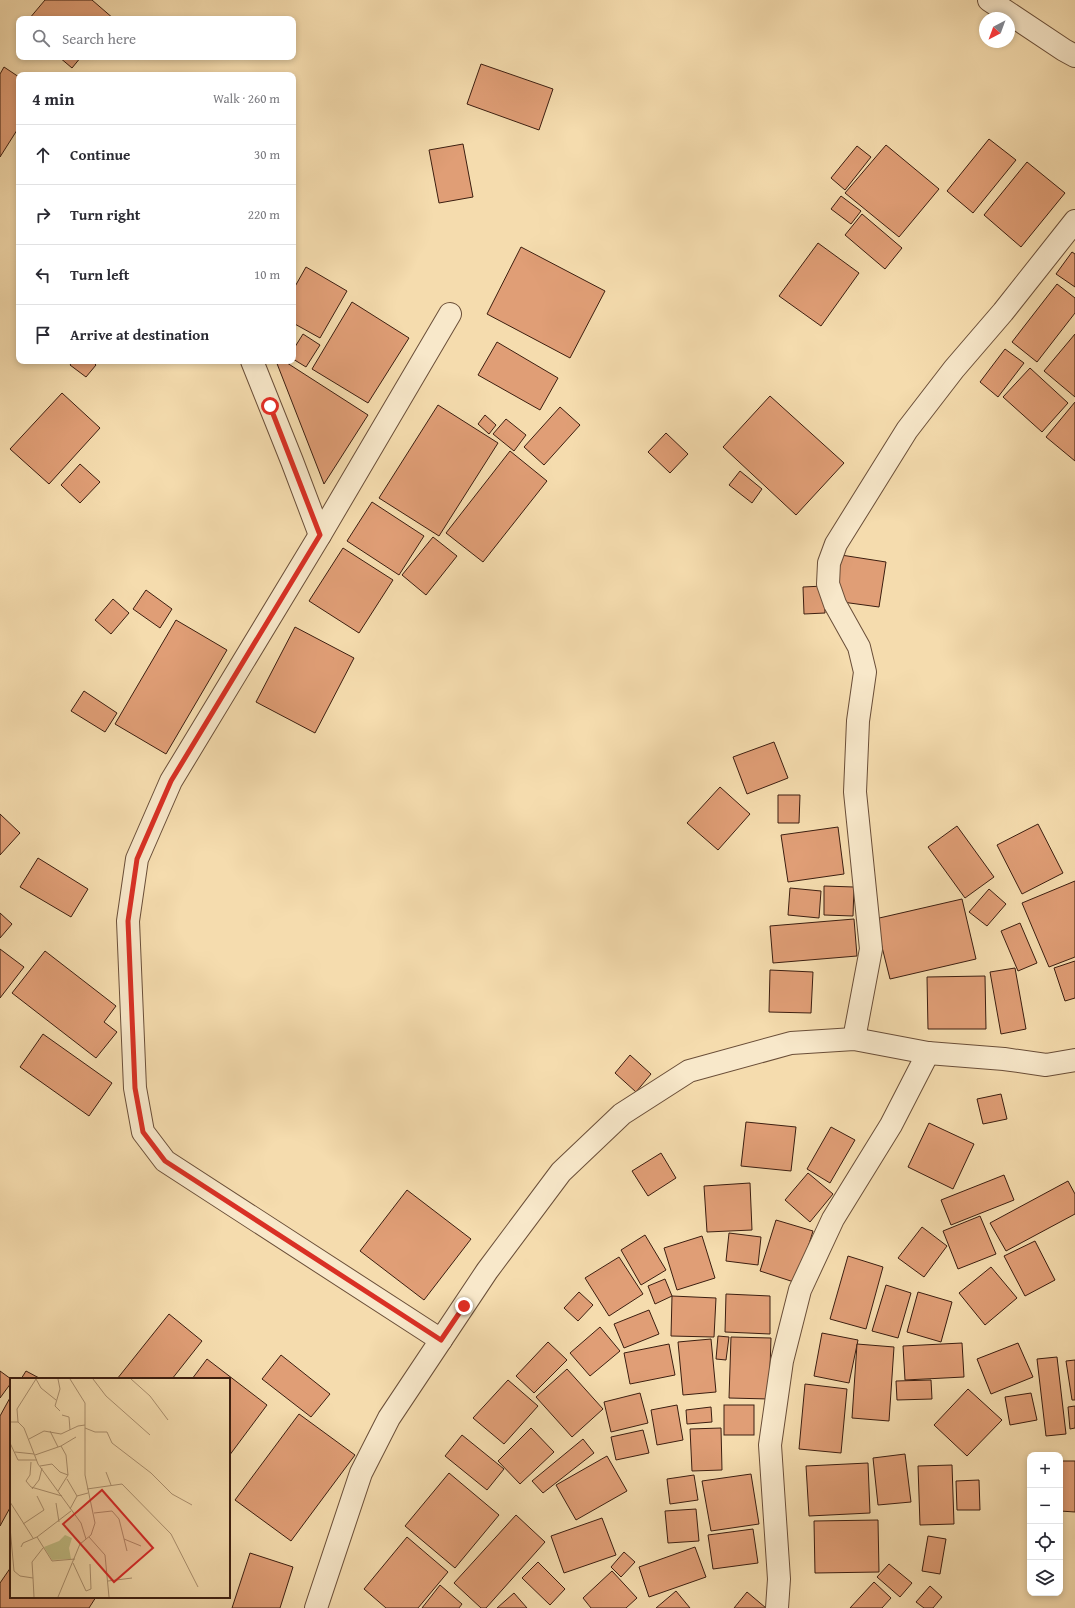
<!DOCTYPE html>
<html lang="en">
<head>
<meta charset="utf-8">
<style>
  body { margin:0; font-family:"Gentium Book Plus",serif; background:#f2f2f3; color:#2b2b33 }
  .controls { position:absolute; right:12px; bottom:12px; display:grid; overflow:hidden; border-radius:8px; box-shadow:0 2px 6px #0003 }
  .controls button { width:36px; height:36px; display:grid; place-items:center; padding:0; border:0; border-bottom:1px solid #e1e1e2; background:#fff; color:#2b2b33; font:20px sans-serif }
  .compass { position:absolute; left:979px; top:12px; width:36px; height:36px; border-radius:50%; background:#fff; box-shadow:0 2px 6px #0003; rotate:221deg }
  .stop { position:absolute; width:12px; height:12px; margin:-9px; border:3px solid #d93025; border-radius:50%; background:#fff }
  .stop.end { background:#d93025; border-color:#fff; box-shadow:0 1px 4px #0008 }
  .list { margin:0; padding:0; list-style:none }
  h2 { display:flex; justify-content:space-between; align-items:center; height:52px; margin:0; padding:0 16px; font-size:17px }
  h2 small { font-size:13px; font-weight:400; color:#7c7c81 }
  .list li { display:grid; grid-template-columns:26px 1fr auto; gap:12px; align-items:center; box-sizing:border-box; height:60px; padding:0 16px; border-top:1px solid #e1e1e2 }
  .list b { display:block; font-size:15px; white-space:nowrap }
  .list em { font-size:13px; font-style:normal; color:#7c7c81 }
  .icon { flex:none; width:22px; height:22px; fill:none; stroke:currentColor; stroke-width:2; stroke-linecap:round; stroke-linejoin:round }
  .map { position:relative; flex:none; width:1075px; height:1608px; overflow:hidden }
  .search { position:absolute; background:#fff; box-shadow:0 2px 6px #0003; left:16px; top:16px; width:280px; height:44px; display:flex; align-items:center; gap:10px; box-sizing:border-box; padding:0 14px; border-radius:8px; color:#7c7c81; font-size:15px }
  .panel { position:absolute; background:#fff; box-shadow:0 2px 6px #0003; left:16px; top:72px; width:280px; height:292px; border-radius:8px }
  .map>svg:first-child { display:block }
  .building { fill:#e09e76; stroke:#3c1e10 }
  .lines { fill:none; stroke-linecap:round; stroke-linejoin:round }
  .minor-casing { stroke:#6a4e38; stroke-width:24 }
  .tertiary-casing { stroke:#6a4e38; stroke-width:24 }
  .minor { stroke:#f8e8ca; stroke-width:22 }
  .tertiary { stroke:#f8e8ca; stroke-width:22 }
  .route { stroke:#d93025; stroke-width:5 }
  .inset-road { fill:none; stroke:#ab906f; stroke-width:1 }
  .view { fill:#d62828; fill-opacity:0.15; stroke:#d62828; stroke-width:2 }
  .inset-edge { fill:none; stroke:#3c1e10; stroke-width:2 }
</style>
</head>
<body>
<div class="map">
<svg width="1075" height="1608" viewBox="0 0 1075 1608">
  <rect width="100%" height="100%" fill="#f5dcae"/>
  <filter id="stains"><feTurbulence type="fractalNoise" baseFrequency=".005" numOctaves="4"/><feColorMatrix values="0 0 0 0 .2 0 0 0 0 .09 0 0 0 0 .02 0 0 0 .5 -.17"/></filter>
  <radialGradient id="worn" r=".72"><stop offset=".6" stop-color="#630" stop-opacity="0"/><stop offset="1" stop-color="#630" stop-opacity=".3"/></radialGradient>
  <!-- building -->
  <g class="building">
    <polygon points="45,0 92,0 114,19 29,19"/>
    <polygon points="59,57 81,57 72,68"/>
    <polygon points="481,64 553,89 539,130 467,104"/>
    <polygon points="4,67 19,77 19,127 0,157 0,74"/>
    <polygon points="989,139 1016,160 973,213 947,191"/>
    <polygon points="463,144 473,197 439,203 429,150"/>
    <polygon points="886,145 939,189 899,237 845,193"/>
    <polygon points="857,146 871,157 845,190 831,178"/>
    <polygon points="1027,162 1065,193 1021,247 984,215"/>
    <polygon points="841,196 861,211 851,224 831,209"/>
    <polygon points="862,214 902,248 885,269 845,235"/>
    <polygon points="818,243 859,273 821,326 779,296"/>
    <polygon points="521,247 605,291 570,358 487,314"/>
    <polygon points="1072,252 1075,254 1075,287 1056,274"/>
    <polygon points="306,267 347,291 320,338 293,323 293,290"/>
    <polygon points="1057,284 1075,298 1075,313 1037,362 1012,342"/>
    <polygon points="352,302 409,338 368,403 312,369"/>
    <polygon points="303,334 320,345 306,367 293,359 293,350"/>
    <polygon points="1075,334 1075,397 1044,371"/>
    <polygon points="497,342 558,378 540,410 478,375"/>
    <polygon points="1005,349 1024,363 998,397 980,382"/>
    <polygon points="73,361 92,361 96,365 86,377 70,365"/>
    <polygon points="276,361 284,361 368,415 324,484"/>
    <polygon points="1030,368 1068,403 1042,432 1003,397"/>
    <polygon points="62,393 100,428 49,484 10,449"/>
    <polygon points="770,396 844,463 796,515 723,447"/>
    <polygon points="1075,402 1075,461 1046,437"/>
    <polygon points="438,405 498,443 439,536 379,498"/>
    <polygon points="560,407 580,425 544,465 524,447"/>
    <polygon points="485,415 496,425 489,434 478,424"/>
    <polygon points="506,419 526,435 514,451 493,434"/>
    <polygon points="666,433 688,454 670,473 648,452"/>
    <polygon points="510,451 547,481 483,562 446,533"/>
    <polygon points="80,464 100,482 80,503 61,485"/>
    <polygon points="740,471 762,489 752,503 729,485"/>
    <polygon points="372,502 424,536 399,575 347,541"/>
    <polygon points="433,537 457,556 426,595 402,575"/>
    <polygon points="343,548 393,580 359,633 309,601"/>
    <polygon points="841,555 886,562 879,607 835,601"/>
    <polygon points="824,586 825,613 804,614 803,587"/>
    <polygon points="146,590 172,609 160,628 133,609"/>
    <polygon points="113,599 129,613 111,634 95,620"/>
    <polygon points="176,620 227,650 166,754 115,724"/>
    <polygon points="295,627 354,658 315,733 256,702"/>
    <polygon points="84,691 117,713 105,732 71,711"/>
    <polygon points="774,742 788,778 747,794 733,757"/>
    <polygon points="720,787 750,814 718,850 687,823"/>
    <polygon points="778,795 800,795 799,823 778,823"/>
    <polygon points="0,814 20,833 0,855"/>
    <polygon points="1038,824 1063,873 1022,894 997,845"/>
    <polygon points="957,826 994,877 965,898 928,847"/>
    <polygon points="838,827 844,874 788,882 781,835"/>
    <polygon points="38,858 88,889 71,917 20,887"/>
    <polygon points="1075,881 1075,957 1049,967 1022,903"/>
    <polygon points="824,886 854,887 853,916 824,915"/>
    <polygon points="790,888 821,891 819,918 788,915"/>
    <polygon points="989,889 1006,904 987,926 969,912"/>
    <polygon points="962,899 976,959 890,979 875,919"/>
    <polygon points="0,913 12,924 0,938"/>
    <polygon points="854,919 857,956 773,963 770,926"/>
    <polygon points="1020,923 1037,963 1018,971 1001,931"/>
    <polygon points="0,949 24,967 0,998"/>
    <polygon points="45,951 116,1006 104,1022 117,1032 96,1058 12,993"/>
    <polygon points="1075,961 1075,998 1065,1001 1054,968"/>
    <polygon points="1015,968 1026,1029 1001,1034 990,972"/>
    <polygon points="770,970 813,972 811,1013 769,1012"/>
    <polygon points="985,976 986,1029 928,1029 927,977"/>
    <polygon points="43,1034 112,1083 89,1116 20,1067"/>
    <polygon points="630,1055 651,1074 636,1092 615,1073"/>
    <polygon points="1001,1094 1007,1119 983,1124 977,1099"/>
    <polygon points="746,1122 796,1127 791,1171 741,1166"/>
    <polygon points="929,1123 974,1144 953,1189 908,1167"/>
    <polygon points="831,1127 855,1140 830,1183 807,1169"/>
    <polygon points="661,1153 676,1178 648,1196 632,1171"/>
    <polygon points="808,1173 833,1194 810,1222 785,1200"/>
    <polygon points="1004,1175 1014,1200 951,1225 941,1200"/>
    <polygon points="1068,1181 1075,1194 1075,1214 1006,1251 990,1223"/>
    <polygon points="750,1183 752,1230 707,1232 704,1186"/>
    <polygon points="407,1190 471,1239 424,1300 360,1251"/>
    <polygon points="980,1216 996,1254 958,1269 943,1231"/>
    <polygon points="776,1220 813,1231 797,1283 760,1271"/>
    <polygon points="922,1227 947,1246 924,1277 898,1258"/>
    <polygon points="729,1233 761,1237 758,1265 726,1261"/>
    <polygon points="645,1235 666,1270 641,1285 621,1250"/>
    <polygon points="702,1236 715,1278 677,1290 664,1248"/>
    <polygon points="1035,1241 1055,1280 1025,1296 1004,1256"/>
    <polygon points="848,1256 883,1267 866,1329 830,1319"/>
    <polygon points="619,1257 643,1294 609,1316 585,1278"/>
    <polygon points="991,1267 1017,1298 985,1325 959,1293"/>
    <polygon points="665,1279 672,1296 655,1304 648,1286"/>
    <polygon points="886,1285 911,1293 898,1338 872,1331"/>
    <polygon points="579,1292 593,1305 578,1321 564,1308"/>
    <polygon points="918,1292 952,1302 941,1342 907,1332"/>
    <polygon points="726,1294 770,1296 770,1334 725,1332"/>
    <polygon points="672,1296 716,1298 714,1337 671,1336"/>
    <polygon points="649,1310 659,1334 624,1348 614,1324"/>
    <polygon points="169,1314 202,1341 172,1379 117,1379"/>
    <polygon points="600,1327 620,1351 590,1376 570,1353"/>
    <polygon points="822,1333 858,1340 849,1383 814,1376"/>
    <polygon points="718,1336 729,1337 726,1360 716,1359"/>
    <polygon points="731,1337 771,1338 769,1399 729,1398"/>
    <polygon points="711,1339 716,1392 683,1395 678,1342"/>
    <polygon points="548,1342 567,1360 534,1393 516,1376"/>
    <polygon points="962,1343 964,1377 905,1380 903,1346"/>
    <polygon points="1018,1343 1033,1377 991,1394 977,1359"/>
    <polygon points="669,1344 675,1375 630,1384 624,1353"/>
    <polygon points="857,1344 894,1347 889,1421 852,1418"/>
    <polygon points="281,1355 330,1394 311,1417 262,1379"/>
    <polygon points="1057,1357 1066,1434 1046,1436 1037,1359"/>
    <polygon points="207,1359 267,1405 229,1456 229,1379 192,1379"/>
    <polygon points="1075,1360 1075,1400 1072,1400 1066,1361"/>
    <polygon points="567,1369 603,1409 572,1437 536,1397"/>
    <polygon points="0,1371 11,1379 11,1383 0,1398"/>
    <polygon points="26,1371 41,1379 21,1379"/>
    <polygon points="508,1380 538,1406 504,1444 473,1418"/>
    <polygon points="931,1380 932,1399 897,1400 896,1381"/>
    <polygon points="805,1384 847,1389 841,1453 799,1449"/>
    <polygon points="968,1389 1002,1420 967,1456 934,1425"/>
    <polygon points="640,1393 648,1423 611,1432 604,1402"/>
    <polygon points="1031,1393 1037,1420 1010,1425 1005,1397"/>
    <polygon points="11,1396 11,1506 0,1526 0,1416"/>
    <polygon points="677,1405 683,1440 657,1445 651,1410"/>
    <rect x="724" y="1405" width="30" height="30"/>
    <polygon points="1075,1406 1075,1428 1070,1429 1068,1407"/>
    <polygon points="711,1407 712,1422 687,1424 686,1410"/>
    <polygon points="299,1414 355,1455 291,1541 235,1500"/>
    <polygon points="531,1428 554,1452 520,1484 498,1461"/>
    <polygon points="721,1428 722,1470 692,1471 690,1429"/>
    <polygon points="643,1430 649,1453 616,1460 611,1437"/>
    <polygon points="462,1435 504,1469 487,1490 445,1456"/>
    <polygon points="583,1439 594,1453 543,1493 532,1481"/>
    <polygon points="905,1454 911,1502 878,1505 873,1458"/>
    <polygon points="607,1456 627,1491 576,1520 556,1485"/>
    <polygon points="1060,1461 1075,1461 1075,1512 1060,1511"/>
    <polygon points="868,1463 870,1513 809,1516 806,1466"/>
    <polygon points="952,1465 954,1524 920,1525 918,1466"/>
    <polygon points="449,1473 499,1515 455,1568 405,1526"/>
    <polygon points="751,1474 759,1524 711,1531 702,1481"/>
    <polygon points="694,1475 698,1500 670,1504 667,1479"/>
    <polygon points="979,1480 980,1510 957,1510 956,1481"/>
    <polygon points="696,1509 699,1541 668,1543 665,1511"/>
    <polygon points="516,1515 545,1542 486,1608 481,1608 454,1583"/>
    <polygon points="602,1518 616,1555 564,1573 551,1536"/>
    <polygon points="878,1520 879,1572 815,1573 814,1521"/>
    <polygon points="753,1529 758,1563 713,1569 708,1535"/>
    <polygon points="928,1536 946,1539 940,1574 922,1571"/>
    <polygon points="407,1537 448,1572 418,1608 386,1608 364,1589"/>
    <polygon points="695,1547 706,1577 649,1597 639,1567"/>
    <polygon points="624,1552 635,1562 621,1577 611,1567"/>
    <polygon points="250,1553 293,1567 280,1608 232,1608"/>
    <polygon points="538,1562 565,1589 550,1605 522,1578"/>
    <polygon points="889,1564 912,1583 900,1597 877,1577"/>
    <polygon points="11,1567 11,1597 96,1597 89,1608 0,1608 0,1583"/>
    <polygon points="612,1571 637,1598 626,1608 591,1608 583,1598"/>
    <polygon points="874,1582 891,1598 882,1608 850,1608"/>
    <polygon points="440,1585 462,1604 459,1608 422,1608"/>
    <polygon points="930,1586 942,1597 933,1608 924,1608 916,1602"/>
    <polygon points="676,1591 690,1608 656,1608"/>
    <polygon points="747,1592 766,1608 734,1608"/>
    <polygon points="514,1593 527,1608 497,1608"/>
  </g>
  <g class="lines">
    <!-- minor casing -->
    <g class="minor-casing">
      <g id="minor">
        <polyline points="989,0 1064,50 1075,56"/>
        <polyline points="252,361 292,461 320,535"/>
        <polyline points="854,1039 871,949 855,792 858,721 865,672 859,647 835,604 828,584 829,563 836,544 907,430 954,369 1003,312 1075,221"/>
        <polyline points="441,1340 165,1161 143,1132 135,1088 128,921 137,859 171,781 320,535 450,314"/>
        <polyline points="777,1608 779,1579 770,1445 782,1361 800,1290 833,1219 891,1125 928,1053"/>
      </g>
    </g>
    <!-- tertiary casing -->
    <g class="tertiary-casing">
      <polyline id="tertiary" points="316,1608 361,1473 389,1418 487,1271 561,1172 622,1114 689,1071 791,1043 854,1039 928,1053 1004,1059 1046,1065 1075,1060"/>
    </g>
    <!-- minor -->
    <use href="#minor" class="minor"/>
    <!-- tertiary -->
    <use href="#tertiary" class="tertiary"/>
  </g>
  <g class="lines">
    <!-- route -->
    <polyline class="route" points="270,406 320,535 171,781 137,859 128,921 135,1088 143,1132 165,1161 441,1340 464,1306"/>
  </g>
  <!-- overview -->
  <g transform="translate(10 1378)">
    <rect width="220" height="220" fill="#f5dcae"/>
    <path d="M55 157 62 160 59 170 61 181 42 182 34 169 49 163Z" fill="#c2bf86"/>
    <path class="inset-road" d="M26 1 31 10 46 22M48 1 50 11 45 28 50 33M83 1 96 18 140 57M121 1 140 18 158 42M52 37 59 39 60 52M0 44H8L14 50 28 86 71 145 76 161M8 44 7 31 26 1M75 50 85 54H97L102 65 141 95 162 116 182 127M40 53 48 69M19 61 34 53 51 56 68 48 75 47M0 65 8 82H27M5 74 24 76M25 77 51 68 66 59M21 84 20 97 16 103 21 109 52 118M30 88 42 86 50 94 58 97M96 94 101 107M57 101 67 118 78 115M22 111 29 102 32 90M77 111 112 106 161 156 188 209M48 113 58 97 56 77 51 68M0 124 23 160M46 125 49 144M60 131 67 118M84 135 102 133 109 141 117 173M13 146 34 132 27 118M0 149 4 193 10 198 23 200 24 219M27 159 42 183 65 181M79 159 95 177 99 219M114 161 131 168M11 169 13 165 27 159 61 133M63 185 76 213 81 211 80 186M23 200 22 184 33 170M98 203 122 200M48 219 70 166 81 157 85 145 75 97V25L60 1"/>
    <path class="view" d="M92 112 143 170 104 204 53 146Z"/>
    <rect width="220" height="220" class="inset-edge"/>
  </g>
  <rect width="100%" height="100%" filter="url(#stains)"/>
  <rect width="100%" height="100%" fill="url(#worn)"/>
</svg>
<div class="controls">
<button>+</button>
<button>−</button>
<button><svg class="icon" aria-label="locate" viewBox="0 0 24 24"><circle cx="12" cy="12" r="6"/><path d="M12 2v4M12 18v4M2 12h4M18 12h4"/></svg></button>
<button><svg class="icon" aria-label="layers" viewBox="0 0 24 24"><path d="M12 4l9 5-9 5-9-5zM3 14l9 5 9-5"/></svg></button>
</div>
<svg class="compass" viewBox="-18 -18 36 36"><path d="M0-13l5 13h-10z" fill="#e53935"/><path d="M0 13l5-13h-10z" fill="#7c7c81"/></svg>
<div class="stop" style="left:270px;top:406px"></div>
<div class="stop end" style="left:464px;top:1306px"></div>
<div class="search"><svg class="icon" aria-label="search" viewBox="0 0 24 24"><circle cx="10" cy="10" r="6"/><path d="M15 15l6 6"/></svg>Search here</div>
<section class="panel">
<h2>4 min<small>Walk · 260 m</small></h2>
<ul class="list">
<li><svg class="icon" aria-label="ahead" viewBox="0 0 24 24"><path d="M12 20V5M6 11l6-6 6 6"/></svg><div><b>Continue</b></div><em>30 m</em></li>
<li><svg class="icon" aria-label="right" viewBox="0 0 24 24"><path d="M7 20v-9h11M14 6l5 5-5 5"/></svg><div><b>Turn right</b></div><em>220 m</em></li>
<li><svg class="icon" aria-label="left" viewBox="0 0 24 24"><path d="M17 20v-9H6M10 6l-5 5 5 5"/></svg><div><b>Turn left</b></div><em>10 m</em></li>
<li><svg class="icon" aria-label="arrive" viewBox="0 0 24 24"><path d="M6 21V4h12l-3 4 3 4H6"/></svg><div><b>Arrive at destination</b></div></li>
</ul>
</section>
</div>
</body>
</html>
